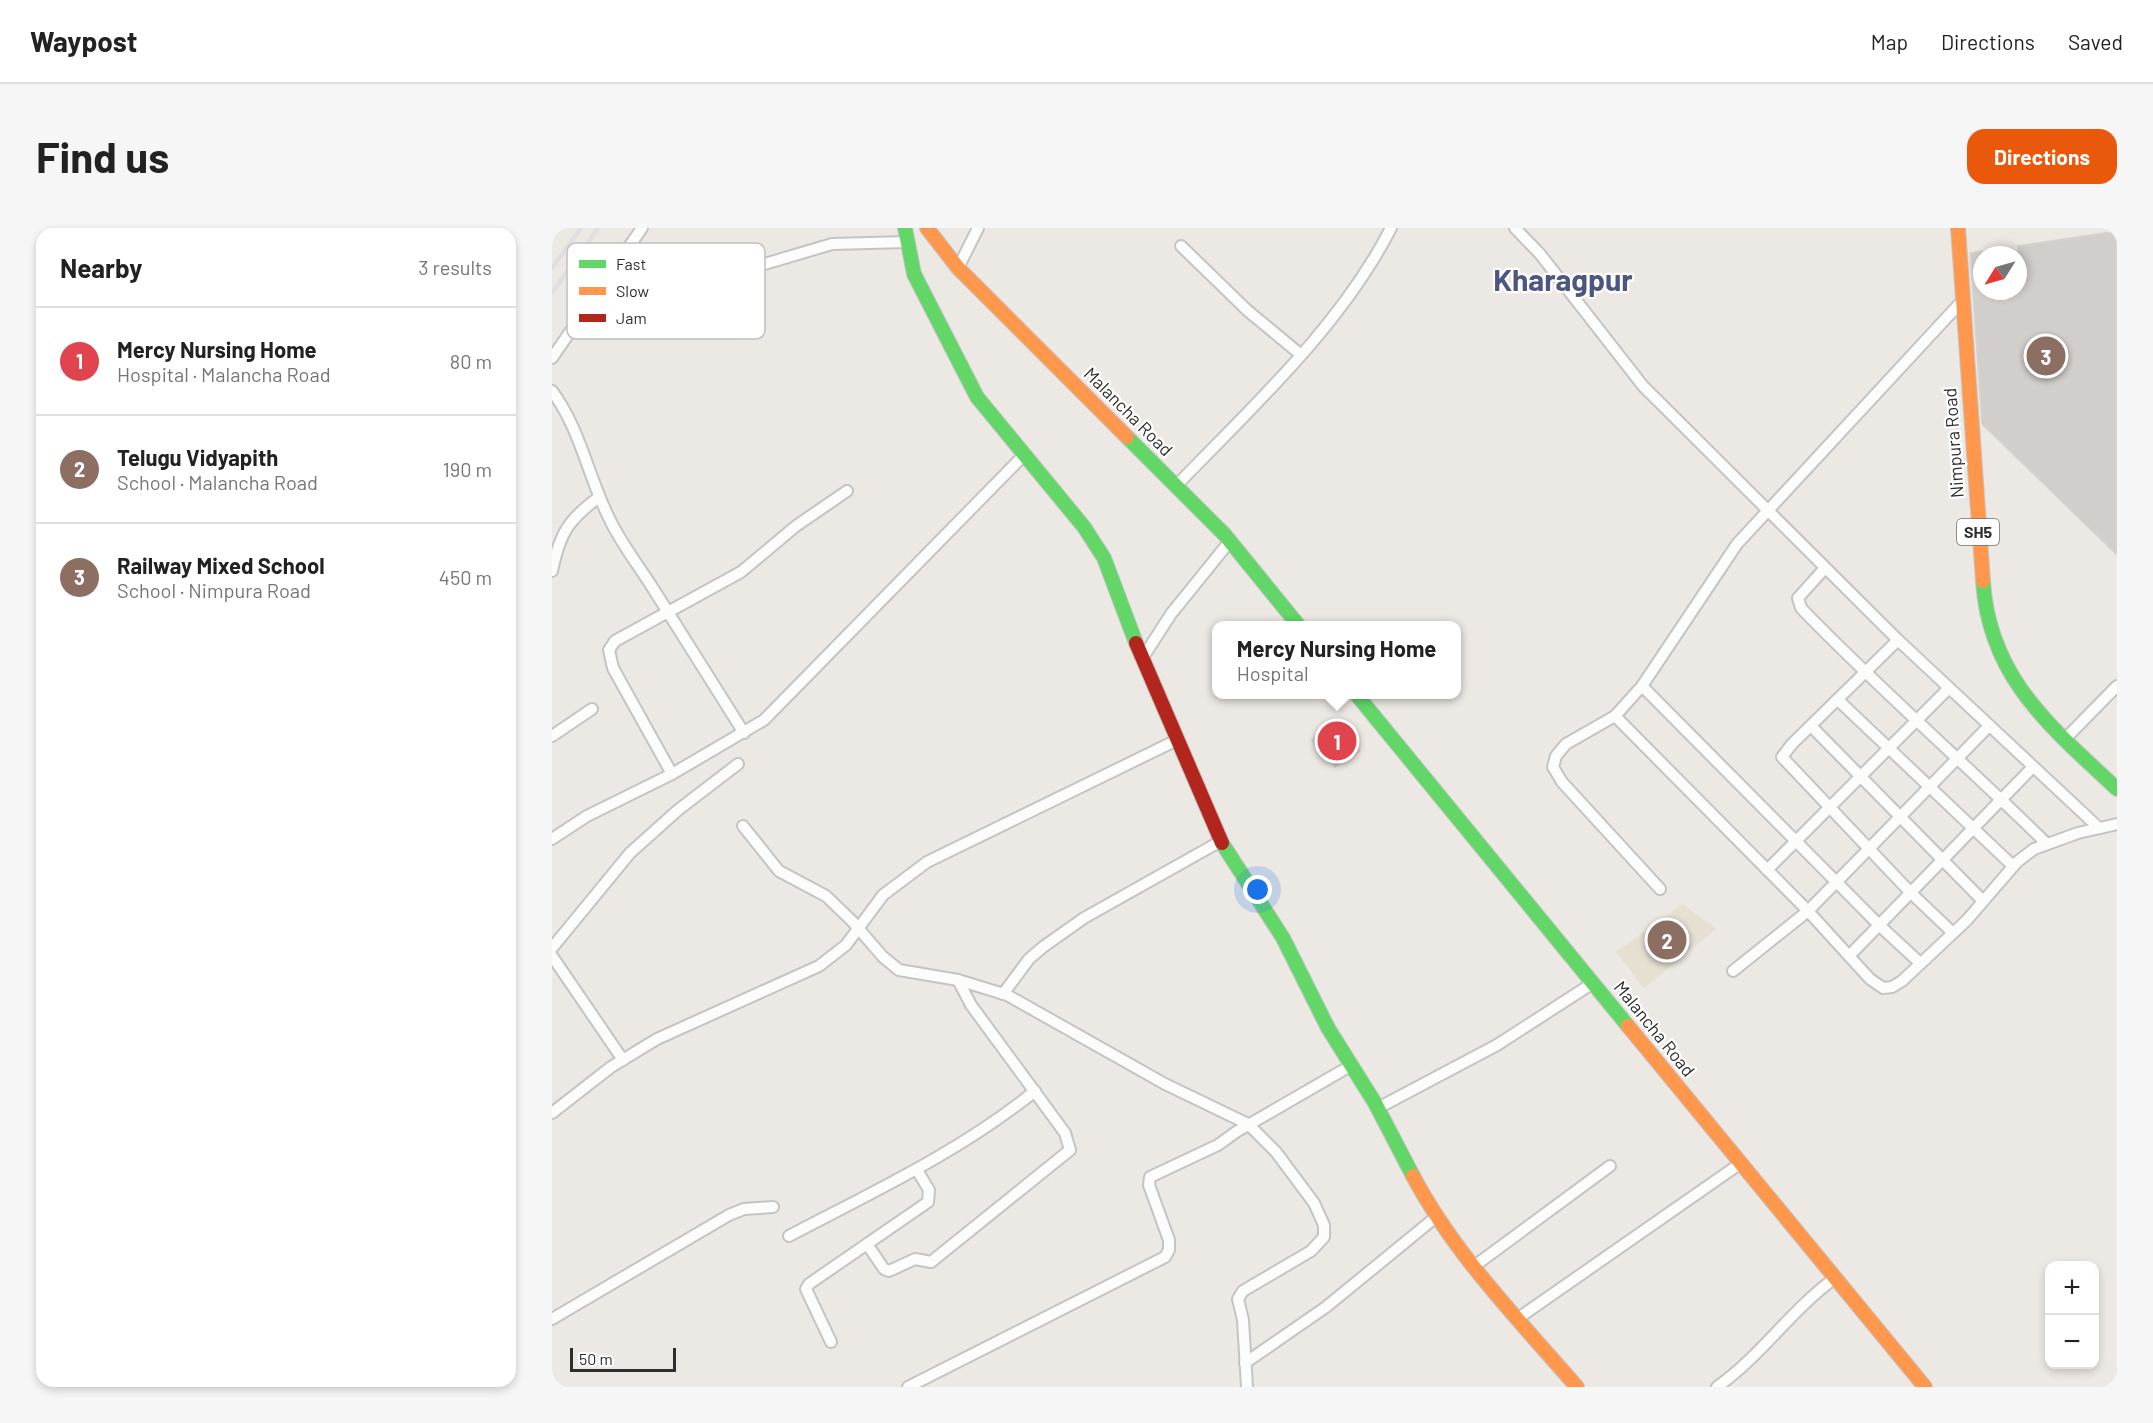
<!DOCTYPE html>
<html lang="en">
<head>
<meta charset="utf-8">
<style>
  body { margin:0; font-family:Barlow,sans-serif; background:#f6f6f6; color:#222 }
  .controls { position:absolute; right:18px; bottom:18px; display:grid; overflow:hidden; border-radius:12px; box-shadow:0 3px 9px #0003 }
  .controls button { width:54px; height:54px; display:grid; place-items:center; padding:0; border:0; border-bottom:2px solid #e0e0e0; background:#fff; color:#222; font:30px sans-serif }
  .compass { position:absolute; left:1421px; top:18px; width:54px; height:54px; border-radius:50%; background:#fff; box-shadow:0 3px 9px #0003; rotate:233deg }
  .scale { position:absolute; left:18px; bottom:15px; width:106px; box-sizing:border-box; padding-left:6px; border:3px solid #2e2e2e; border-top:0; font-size:16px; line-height:21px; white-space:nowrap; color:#2e2e2e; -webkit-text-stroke:4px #fff; paint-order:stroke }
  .you { position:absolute; left:706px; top:662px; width:21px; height:21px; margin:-15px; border:4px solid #fff; border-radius:50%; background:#1a73e8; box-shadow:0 0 0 9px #1a73e833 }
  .badge { display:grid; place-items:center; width:39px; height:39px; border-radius:50%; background:#ea580c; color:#fff; font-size:20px; font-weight:700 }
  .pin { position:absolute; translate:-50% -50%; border:3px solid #fff; box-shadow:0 2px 6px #0006 }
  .popup { position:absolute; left:660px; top:393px; width:249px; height:78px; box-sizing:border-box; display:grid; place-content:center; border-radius:12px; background:#fff; filter:drop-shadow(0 2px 4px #0005); font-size:20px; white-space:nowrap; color:#767676 }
  .popup b { font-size:22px; color:#222 }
  .popup::after { content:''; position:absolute; left:50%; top:100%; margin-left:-12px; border:12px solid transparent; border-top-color:#fff }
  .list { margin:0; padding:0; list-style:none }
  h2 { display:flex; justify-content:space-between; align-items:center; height:78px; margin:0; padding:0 24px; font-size:26px }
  h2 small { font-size:20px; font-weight:400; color:#767676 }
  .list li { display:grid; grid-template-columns:39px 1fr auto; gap:18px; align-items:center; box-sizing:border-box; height:108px; padding:0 24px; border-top:2px solid #e0e0e0 }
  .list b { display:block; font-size:22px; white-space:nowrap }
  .list p { margin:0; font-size:20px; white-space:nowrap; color:#767676 }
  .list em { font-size:20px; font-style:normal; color:#767676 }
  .map { position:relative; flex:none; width:1565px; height:1159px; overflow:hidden; border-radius:18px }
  header { display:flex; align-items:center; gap:36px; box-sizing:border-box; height:84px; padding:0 30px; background:#fff; border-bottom:2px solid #e0e0e0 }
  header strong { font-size:28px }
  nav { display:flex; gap:33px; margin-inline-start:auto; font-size:21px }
  .intro { display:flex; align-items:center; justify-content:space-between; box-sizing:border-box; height:144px; padding:0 36px }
  h1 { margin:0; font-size:42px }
  .button { padding:15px 27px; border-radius:18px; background:#ea580c; color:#fff; font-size:21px; font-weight:700 }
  main { display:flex; gap:36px; padding:0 36px }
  aside { flex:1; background:#fff; border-radius:18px; box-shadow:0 3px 9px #0003 }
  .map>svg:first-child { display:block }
  .education { fill:#e6e0d3 }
  .building { fill:#d1cecb; stroke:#d7d4d0; stroke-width:1.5 }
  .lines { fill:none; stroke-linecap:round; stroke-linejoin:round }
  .street-casing { stroke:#c5c4c5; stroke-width:14 }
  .fast-casing { stroke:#c5c4c5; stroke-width:16 }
  .slow-casing { stroke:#c5c4c5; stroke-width:16 }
  .jam-casing { stroke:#c5c4c5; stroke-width:16 }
  .street { stroke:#fcfcfb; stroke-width:10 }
  .fast { stroke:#63d668; stroke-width:14 }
  .slow { stroke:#ff974d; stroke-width:14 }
  .jam { stroke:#b3261e; stroke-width:14 }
  .rail { stroke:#dfdfe1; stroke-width:4.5 }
  .labels { text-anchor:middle; stroke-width:4.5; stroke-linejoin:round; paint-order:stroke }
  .shield { fill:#fff; stroke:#6d6d6d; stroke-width:1.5 }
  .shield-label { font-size:16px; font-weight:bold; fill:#2e2e2e }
  .street-label { font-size:18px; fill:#2e2e2e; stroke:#fff }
  .town-label { font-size:30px; font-weight:bold; fill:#4d5680; stroke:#fff }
  .key { fill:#fff; stroke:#c0c0c0; stroke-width:1.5 }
  .key-label { font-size:16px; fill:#2e2e2e }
</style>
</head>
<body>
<header>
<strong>Waypost</strong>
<nav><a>Map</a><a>Directions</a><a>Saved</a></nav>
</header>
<div class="intro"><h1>Find us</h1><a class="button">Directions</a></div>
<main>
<aside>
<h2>Nearby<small>3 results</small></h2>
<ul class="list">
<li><span class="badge" style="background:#e0444e">1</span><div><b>Mercy Nursing Home</b><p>Hospital · Malancha Road</p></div><em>80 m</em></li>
<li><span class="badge" style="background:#8d6e63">2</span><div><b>Telugu Vidyapith</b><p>School · Malancha Road</p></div><em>190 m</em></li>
<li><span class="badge" style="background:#8d6e63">3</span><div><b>Railway Mixed School</b><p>School · Nimpura Road</p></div><em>450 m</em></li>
</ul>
</aside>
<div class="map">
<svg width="1565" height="1159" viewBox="0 0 1565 1159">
  <rect width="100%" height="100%" fill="#ece8e4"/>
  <!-- education -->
  <polygon class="education" points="1131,676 1164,701 1092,760 1064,724"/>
  <!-- building -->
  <g class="building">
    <polygon points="1565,3 1565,327 1430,196 1418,25 1430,23 1430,63 1466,63 1466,18"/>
    <polygon points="786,494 808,523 783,539 772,523 769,526 760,512"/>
  </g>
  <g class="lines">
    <!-- street casing -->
    <g class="street-casing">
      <g id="street">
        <polyline points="963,0 988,26 1091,158 1346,412 1547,600"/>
        <polyline points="629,18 696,83 748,126"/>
        <polyline points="406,40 426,0"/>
        <polyline points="27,91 280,16 355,14"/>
        <polyline points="0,130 90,0"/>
        <path d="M0 163C29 202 36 249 58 292 70 317 87 338 102 362 132 409 162 458 192 505"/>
        <path d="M624 258C700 179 789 98 839 0"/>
        <path d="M1273 340 1246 370 1249 380C1328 462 1414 536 1495 616"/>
        <path d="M0 343C8 305 16 292 47 269"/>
        <polyline points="1346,412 1240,516 1230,529 1358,664 1401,705"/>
        <polyline points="590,431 619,386 678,313"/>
        <polyline points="1090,458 1327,697 1368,735"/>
        <polyline points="1286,472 1461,638"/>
        <polyline points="1063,488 1256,683 1318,751 1331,760 1340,759 1350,753 1415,692 1465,634 1482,621 1526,605 1565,596"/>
        <polyline points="1259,498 1431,673"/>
        <polyline points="0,508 40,481"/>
        <polyline points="1513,511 1565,458"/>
        <polyline points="120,546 61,440 57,422 63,413 189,344 244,298 295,263"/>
        <polyline points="191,598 227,643 274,668 300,693 331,729 347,742 406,752 455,767 613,856 696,896 724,924 762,975 772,997 772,1009 759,1023 691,1063 686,1071 691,1092 695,1159"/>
        <polyline points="0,611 35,588 120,546 212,492 472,227"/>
        <polyline points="1215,642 1397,460"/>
        <polyline points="1108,661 1010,554 1001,539 1004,528 1014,516 1063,488 1090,458 1185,316 1411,72"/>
        <polyline points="0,720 78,625 126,582 186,536"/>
        <polyline points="0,728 71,832"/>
        <polyline points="1297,728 1480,540"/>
        <polyline points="1181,743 1256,683 1437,498"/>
        <polyline points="451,766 477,731 491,719 532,690 669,613"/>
        <polyline points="826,880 945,817 1041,755"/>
        <polyline points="0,885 59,839 105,811 267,738 294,717 331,667 375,634 625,512"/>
        <path d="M237 1008C321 964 409 923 483 863"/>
        <polyline points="315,1016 332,1041 337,1043 363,1031 379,1034 518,922 513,905 419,777 406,752"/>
        <polyline points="921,1039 1058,938"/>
        <polyline points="0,1091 177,987 192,981 221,979"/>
        <polyline points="965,1091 1189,935"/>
        <polyline points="279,1114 254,1061 257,1056 376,974 377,962 365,942"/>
        <polyline points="693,1135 774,1079 884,989"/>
        <polyline points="356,1159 613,1029 617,1022 617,1012 597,957 598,949 666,917 684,904 800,837"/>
        <path d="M1165 1159C1209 1128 1239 1082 1283 1050"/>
      </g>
    </g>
    <!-- fast casing -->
    <g class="fast-casing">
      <g id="fast">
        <polyline points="353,0 362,46 425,169 532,299 552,330 584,415"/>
        <polyline points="575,209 673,307 747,398"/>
        <path d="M1431 353C1437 450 1499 499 1565 561"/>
        <polyline points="804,466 1076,798"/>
        <polyline points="670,615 731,710 776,800 823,875 861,948"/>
      </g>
    </g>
    <!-- slow casing -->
    <g class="slow-casing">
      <g id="slow">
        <polyline points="375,0 406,40 575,209"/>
        <polyline points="1406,0 1431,353"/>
        <polyline points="1076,798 1373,1159"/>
        <path d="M861 948C903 1027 967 1092 1025 1159"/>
      </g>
    </g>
    <!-- jam casing -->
    <g class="jam-casing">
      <polyline id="jam" points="584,415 670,615"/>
    </g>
    <!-- street -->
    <use href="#street" class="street"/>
    <!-- fast -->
    <use href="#fast" class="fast"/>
    <!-- slow -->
    <use href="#slow" class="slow"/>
    <!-- jam -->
    <use href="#jam" class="jam"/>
    <!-- rail -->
    <g class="rail">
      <polyline points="0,40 29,0"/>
      <polyline points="0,65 46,0"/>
    </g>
  </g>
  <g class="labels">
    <!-- shield labels -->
    <rect class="shield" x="1405" y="291" width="42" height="26" rx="4.5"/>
    <g class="shield-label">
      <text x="1426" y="310">SH5</text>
    </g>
    <!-- street labels -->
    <g class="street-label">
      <text transform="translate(576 184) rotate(45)" y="6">Malancha Road</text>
      <text transform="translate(1402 215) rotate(-94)" y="6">Nimpura Road</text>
      <text transform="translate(1102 801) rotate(51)" y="6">Malancha Road</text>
    </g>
    <!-- town labels -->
    <g class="town-label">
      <text x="1011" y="63">Kharagpur</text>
    </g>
  </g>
  <!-- legend -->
  <rect x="15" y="15" width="198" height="96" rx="9" class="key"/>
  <rect x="27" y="32" width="27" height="8" fill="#63d668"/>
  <rect x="27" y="59" width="27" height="8" fill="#ff974d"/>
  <rect x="27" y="86" width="27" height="8" fill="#b3261e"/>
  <g class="key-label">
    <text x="64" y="42">Fast</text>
    <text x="64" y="69">Slow</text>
    <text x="64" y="96">Jam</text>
  </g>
</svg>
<div class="controls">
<button>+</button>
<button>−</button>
</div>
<svg class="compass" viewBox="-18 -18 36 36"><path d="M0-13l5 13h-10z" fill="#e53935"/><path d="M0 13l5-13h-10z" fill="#767676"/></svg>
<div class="scale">50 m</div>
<div class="you"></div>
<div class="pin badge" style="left:785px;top:513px;background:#e0444e">1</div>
<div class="popup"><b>Mercy Nursing Home</b>Hospital</div>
<div class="pin badge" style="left:1115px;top:712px;background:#8d6e63">2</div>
<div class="pin badge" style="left:1494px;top:128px;background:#8d6e63">3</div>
</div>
</main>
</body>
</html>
